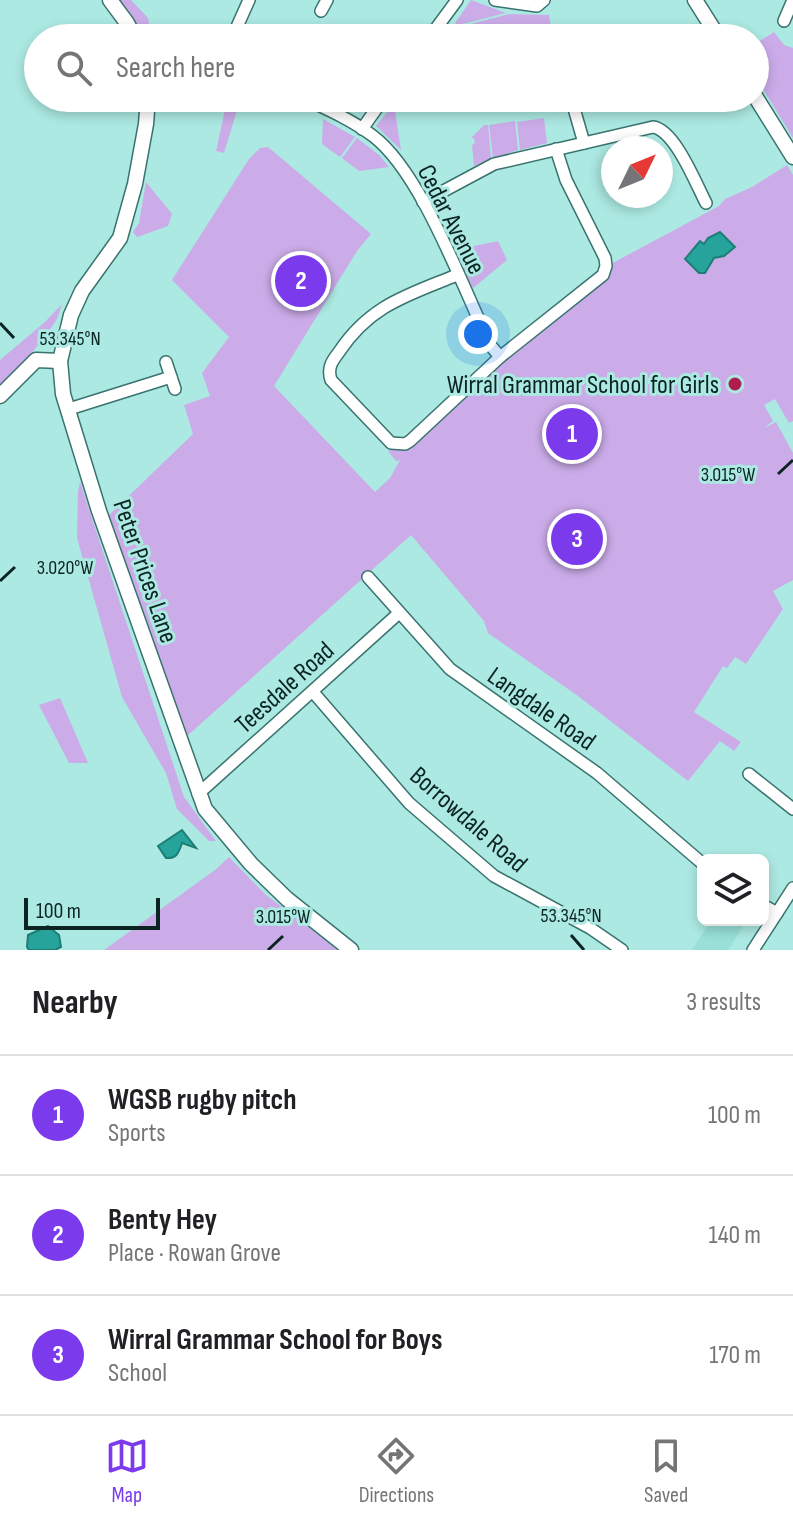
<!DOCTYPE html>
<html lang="en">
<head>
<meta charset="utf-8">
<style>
  body { margin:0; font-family:"Sofia Sans Condensed",sans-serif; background:#f6f6f6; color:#202124 }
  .controls { position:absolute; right:24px; bottom:24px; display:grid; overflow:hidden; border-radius:12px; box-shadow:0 4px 12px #0003 }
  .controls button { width:72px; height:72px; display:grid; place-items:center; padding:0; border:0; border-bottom:2px solid #e0e0e0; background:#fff; color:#202124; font:40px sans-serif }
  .compass { position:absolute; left:601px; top:136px; width:72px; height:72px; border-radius:50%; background:#fff; box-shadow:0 4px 12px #0003; rotate:47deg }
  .scale { position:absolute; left:24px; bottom:20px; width:136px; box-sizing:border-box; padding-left:8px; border:4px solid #0b2422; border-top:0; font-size:22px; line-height:28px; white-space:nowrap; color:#0b2422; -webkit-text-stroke:6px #ace9e2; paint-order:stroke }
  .you { position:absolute; left:478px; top:334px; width:28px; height:28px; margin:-20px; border:6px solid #fff; border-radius:50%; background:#1a73e8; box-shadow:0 0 0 12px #1a73e833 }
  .badge { display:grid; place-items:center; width:52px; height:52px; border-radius:50%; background:#7c3aed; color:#fff; font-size:26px; font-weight:700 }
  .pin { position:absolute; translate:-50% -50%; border:4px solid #fff; box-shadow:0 2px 8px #0006 }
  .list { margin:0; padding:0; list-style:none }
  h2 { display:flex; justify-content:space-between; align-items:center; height:104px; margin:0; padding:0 32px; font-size:34px }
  h2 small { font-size:26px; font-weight:400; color:#757577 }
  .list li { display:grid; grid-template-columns:52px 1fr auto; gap:24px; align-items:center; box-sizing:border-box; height:120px; padding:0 32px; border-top:2px solid #e0e0e0 }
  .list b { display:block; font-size:30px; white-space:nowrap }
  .list p { margin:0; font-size:26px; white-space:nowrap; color:#757577 }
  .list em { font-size:26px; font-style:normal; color:#757577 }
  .icon { flex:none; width:44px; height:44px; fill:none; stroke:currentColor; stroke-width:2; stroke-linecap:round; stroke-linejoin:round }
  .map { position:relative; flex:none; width:793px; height:950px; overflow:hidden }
  .search { position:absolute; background:#fff; box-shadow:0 4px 12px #0003; left:24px; right:24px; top:24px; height:88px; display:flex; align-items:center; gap:20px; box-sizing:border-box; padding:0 28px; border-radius:44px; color:#757577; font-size:30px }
  .sheet { height:464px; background:#fff }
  nav { display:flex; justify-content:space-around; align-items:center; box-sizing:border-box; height:112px; border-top:2px solid #e0e0e0; background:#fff; font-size:22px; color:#757577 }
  nav a { display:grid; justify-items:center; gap:4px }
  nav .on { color:#7c3aed }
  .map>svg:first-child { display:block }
  .built { fill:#98e0d8 }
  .green { fill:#cbace9 }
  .water { fill:#26a39a; stroke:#1e7d76; stroke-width:2 }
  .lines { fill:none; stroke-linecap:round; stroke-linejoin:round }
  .minor-casing { stroke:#39736e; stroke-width:14 }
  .tertiary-casing { stroke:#39736e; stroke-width:17 }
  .minor { stroke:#fff; stroke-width:11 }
  .tertiary { stroke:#fff; stroke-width:14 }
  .ticks { fill:none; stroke:#0b2422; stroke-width:3 }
  .poi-dot { fill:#ae1d4e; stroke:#ace9e2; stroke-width:3 }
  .labels { text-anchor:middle; stroke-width:6; stroke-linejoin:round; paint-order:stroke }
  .street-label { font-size:26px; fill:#0b2422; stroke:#ace9e2 }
  .poi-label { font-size:26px; fill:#0b2422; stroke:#ace9e2; text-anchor:end }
  .ticks-label { font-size:20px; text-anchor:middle; fill:#0b2422; stroke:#ace9e2; stroke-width:6; stroke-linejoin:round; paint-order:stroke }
</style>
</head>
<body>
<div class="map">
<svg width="793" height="950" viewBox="0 0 793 950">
  <rect width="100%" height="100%" fill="#ace9e2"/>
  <!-- built -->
  <polygon class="built" points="711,920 747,920 728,950 692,950"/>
  <!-- green -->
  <g class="green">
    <polygon points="118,0 131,0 148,18 152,38 141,38"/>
    <polygon points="471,0 506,13 458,25 455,23"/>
    <polygon points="509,14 549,15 553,38 497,38 463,26"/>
    <polygon points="774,32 784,45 793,48 793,138 755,76 755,44"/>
    <polygon points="227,101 239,104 224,153 216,151"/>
    <polygon points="394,104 401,150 376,126"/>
    <polygon points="544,118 547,143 520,150 517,122"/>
    <polygon points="323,119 355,137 340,157 322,144"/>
    <polygon points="515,121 518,150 493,158 489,125"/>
    <polygon points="484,125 488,125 491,158 474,166 472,145 475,143 474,138 471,138"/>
    <polygon points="357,138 379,155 389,167 359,171 342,158"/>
    <polygon points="268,147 371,234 357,251 274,386 375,492 390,478 400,460 396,461 388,451 503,359 609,265 719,206 725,199 752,187 787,165 793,175 793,421 789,423 775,399 764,405 773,421 764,428 776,422 793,453 793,580 773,591 783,609 746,664 735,657 727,668 723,666 694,712 741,742 734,751 720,741 688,781 578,696 488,633 484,621 411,535 185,738 109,515 193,434 184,405 210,396 202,373 229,337 172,280 249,159 260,148"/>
    <polygon points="146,182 172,214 168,226 137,237 133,232 139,223"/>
    <polygon points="498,241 507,260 473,288 455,250"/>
    <polygon points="62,304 57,319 47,334 0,391 0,360 45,322"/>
    <polygon points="80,482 184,797 216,841 209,841 177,809 166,773 122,697 77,538 78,491"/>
    <polygon points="60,698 88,763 69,763 39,705"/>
    <polygon points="229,857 265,894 338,950 104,950 215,870"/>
  </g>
  <!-- water -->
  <g class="water">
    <polygon points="720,232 735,247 724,256 714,258 705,273 699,273 685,259 700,241 704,244 708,238"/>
    <path d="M182 830 196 848 182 843C179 852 177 859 166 858L158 846Z"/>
    <polygon points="48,926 59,935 61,947 55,950 29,950 27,947 28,935"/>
  </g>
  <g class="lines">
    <!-- minor casing -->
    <g class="minor-casing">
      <g id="minor">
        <polyline points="495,0 537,6 544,0"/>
        <polyline points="321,11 327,0"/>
        <polyline points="784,21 793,0"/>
        <polyline points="232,38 249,0"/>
        <polyline points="429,38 457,0"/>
        <path d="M303 98C327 109 352 120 373 136 422 173 463 289 491 346L500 357"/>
        <polyline points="571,98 584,143"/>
        <polyline points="362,129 384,98"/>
        <path d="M423 202 494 164 653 127C675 130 696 184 706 203"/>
        <path d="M457 275C408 295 370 305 339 352 332 361 327 368 331 380L391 443 405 444 410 441 500 357 603 275 606 266 605 258 566 180 556 149"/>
        <polyline points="166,362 175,389"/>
        <polyline points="69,409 171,377"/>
        <polyline points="368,577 450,669 597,773 703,864"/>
        <polyline points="313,692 409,803 494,876 590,928 622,950"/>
        <polyline points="749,774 793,809"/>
        <polyline points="198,794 399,613"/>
        <polyline points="763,905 777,913"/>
        <polyline points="753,950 793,888"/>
      </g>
    </g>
    <!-- tertiary casing -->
    <g class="tertiary-casing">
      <g id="tertiary">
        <polyline points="110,0 127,23 135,38"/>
        <polyline points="695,0 719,38"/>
        <polyline points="755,96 793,157"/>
        <polyline points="148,98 146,124 135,184 120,238 82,291 71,315 60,361 63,394 99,511 205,809 251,864 287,899 351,950"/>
        <polyline points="0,396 36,360 60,361"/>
      </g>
    </g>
    <!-- minor -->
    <use href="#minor" class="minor"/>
    <!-- tertiary -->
    <use href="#tertiary" class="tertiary"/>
  </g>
  <!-- ticks -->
  <path class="ticks" d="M0 323 14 338M778 474 793 460M0 581 15 567M571 935 584 950M268 950 283 936"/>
  <!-- markers -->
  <circle class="poi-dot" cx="735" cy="384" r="8"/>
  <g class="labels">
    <!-- street labels -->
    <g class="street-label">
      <text transform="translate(452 219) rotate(63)" y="9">Cedar Avenue</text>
      <text transform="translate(146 571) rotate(71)" y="9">Peter Prices Lane</text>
      <text transform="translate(284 687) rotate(-42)" y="9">Teesdale Road</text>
      <text transform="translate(542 708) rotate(35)" y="9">Langdale Road</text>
      <text transform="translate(469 819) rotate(41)" y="9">Borrowdale Road</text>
    </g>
    <!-- poi labels -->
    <g class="poi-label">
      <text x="719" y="393">Wirral Grammar School for Girls</text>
    </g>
  </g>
  <g class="ticks-label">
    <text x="70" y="345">53.345°N</text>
    <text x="728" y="481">3.015°W</text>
    <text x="65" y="574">3.020°W</text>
    <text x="571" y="922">53.345°N</text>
    <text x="283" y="923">3.015°W</text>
  </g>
</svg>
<div class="controls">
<button><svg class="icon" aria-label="layers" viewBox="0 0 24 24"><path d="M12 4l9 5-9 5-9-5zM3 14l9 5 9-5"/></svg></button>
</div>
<svg class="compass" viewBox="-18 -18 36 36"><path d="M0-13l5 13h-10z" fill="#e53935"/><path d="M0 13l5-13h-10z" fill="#757577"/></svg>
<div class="scale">100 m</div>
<div class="you"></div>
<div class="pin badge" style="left:572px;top:434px">1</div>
<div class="pin badge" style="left:301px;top:281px">2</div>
<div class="pin badge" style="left:577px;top:539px">3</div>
<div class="search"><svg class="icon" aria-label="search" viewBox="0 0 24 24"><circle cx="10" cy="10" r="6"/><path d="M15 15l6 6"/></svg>Search here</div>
</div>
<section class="sheet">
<h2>Nearby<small>3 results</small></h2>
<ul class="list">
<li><span class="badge">1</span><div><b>WGSB rugby pitch</b><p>Sports</p></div><em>100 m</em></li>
<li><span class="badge">2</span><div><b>Benty Hey</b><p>Place · Rowan Grove</p></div><em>140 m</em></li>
<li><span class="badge">3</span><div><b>Wirral Grammar School for Boys</b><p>School</p></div><em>170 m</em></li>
</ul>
</section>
<nav>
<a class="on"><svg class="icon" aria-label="map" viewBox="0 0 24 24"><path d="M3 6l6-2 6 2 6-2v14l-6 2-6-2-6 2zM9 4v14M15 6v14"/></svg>Map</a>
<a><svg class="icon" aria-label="directions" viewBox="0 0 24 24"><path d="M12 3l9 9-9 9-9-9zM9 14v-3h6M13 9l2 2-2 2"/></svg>Directions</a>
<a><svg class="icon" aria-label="saved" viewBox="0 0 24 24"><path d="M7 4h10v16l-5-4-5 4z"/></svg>Saved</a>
</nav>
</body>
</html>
